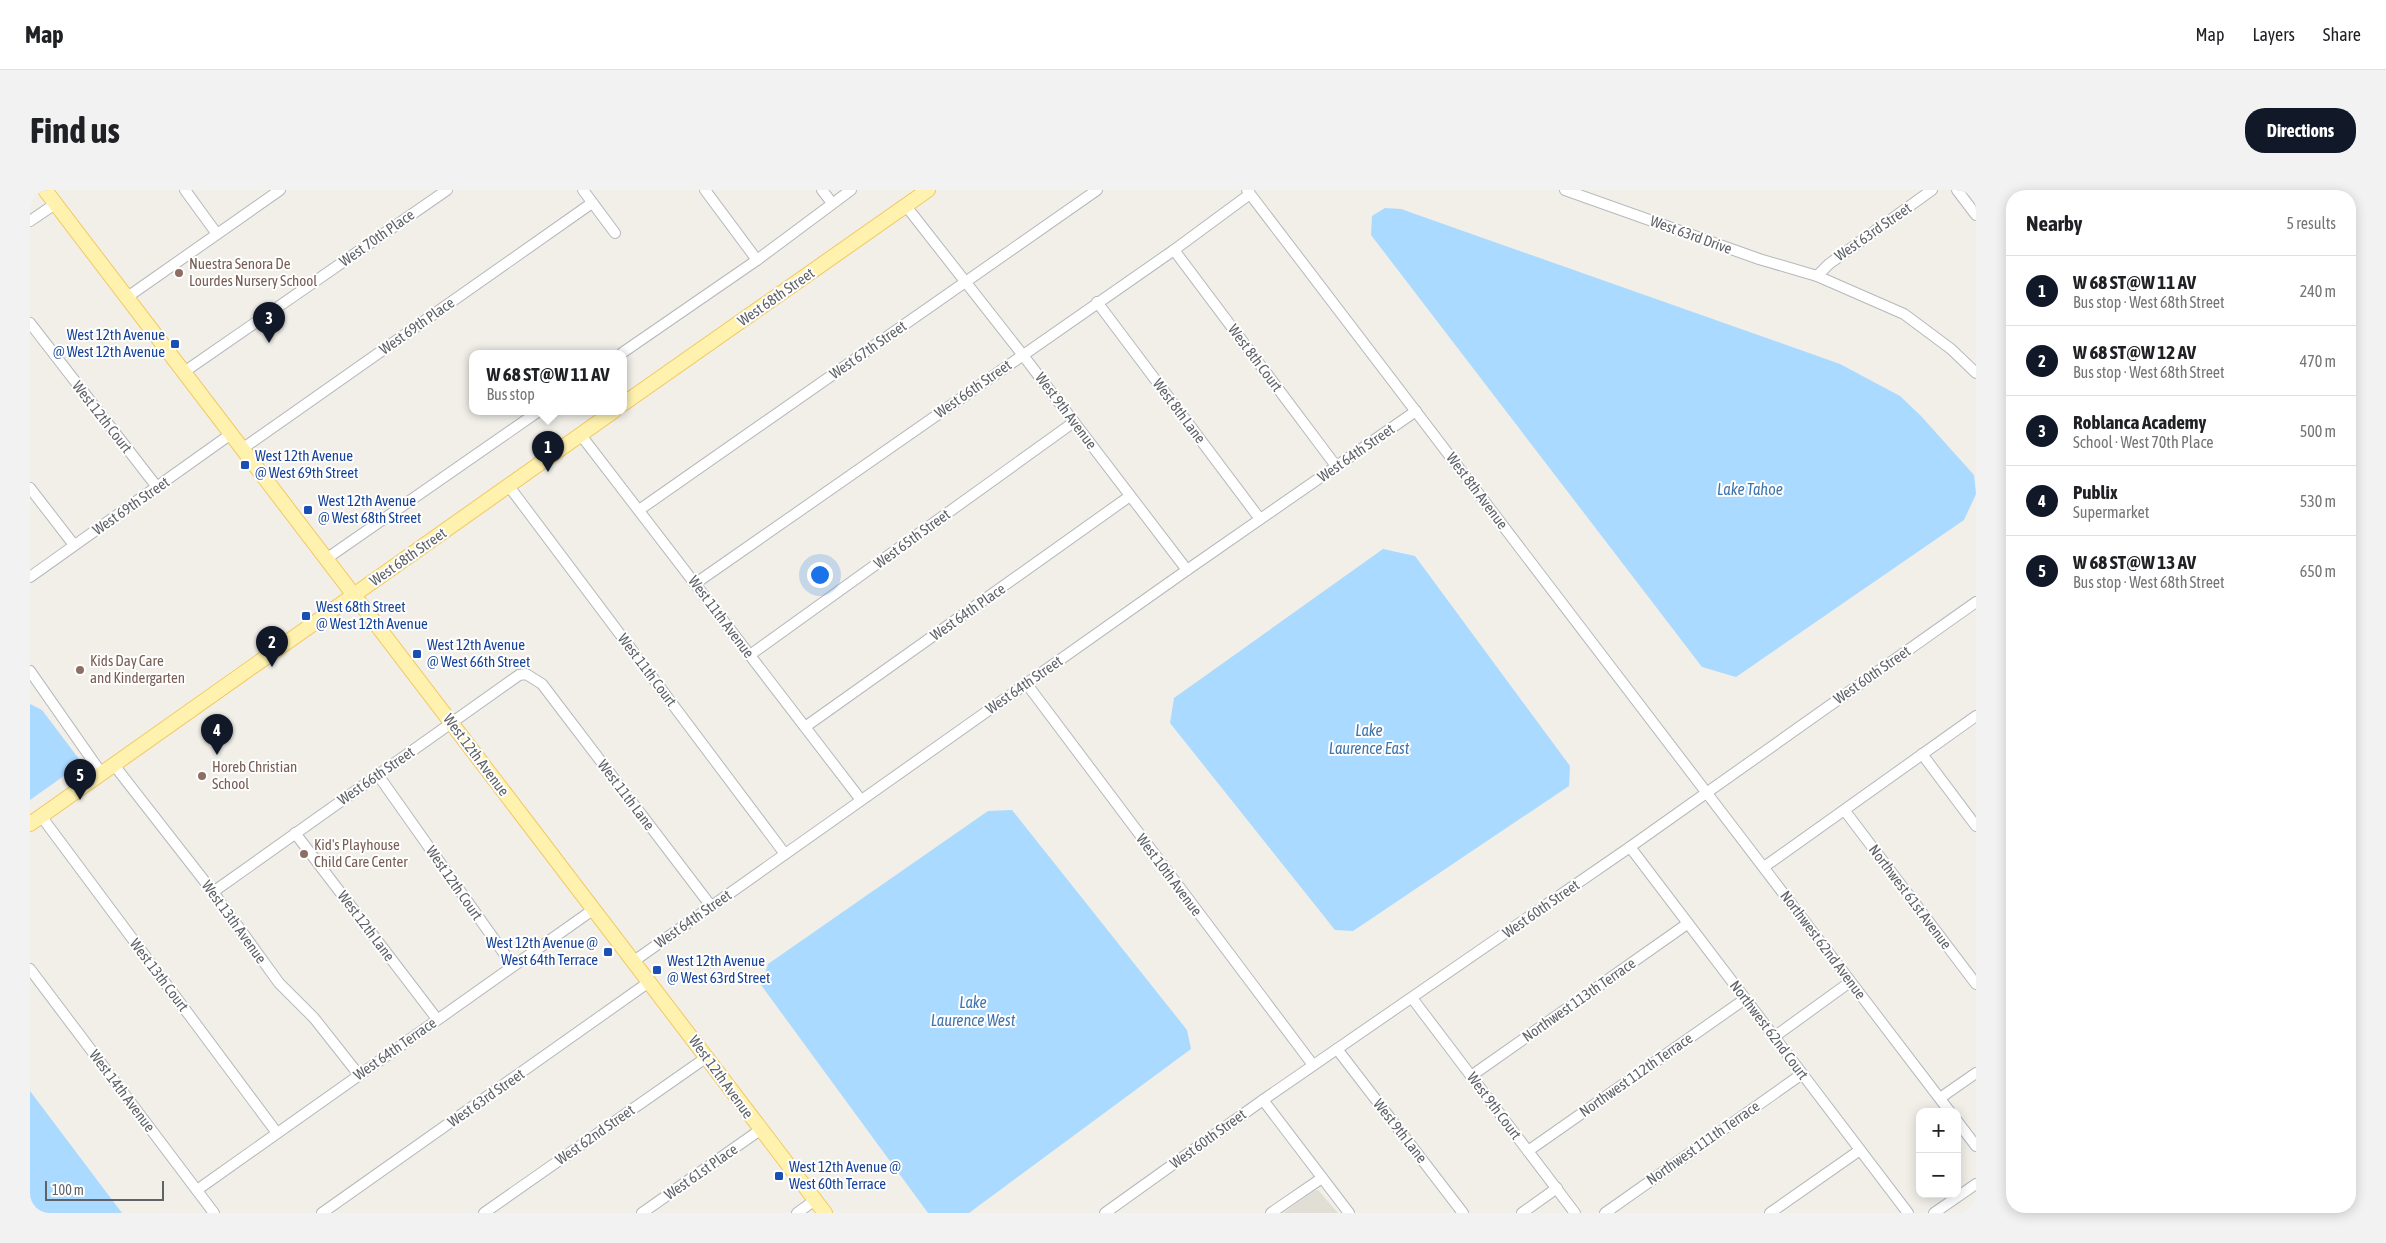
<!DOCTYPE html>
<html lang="en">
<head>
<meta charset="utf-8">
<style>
  body { margin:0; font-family:"Asap Condensed",sans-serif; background:#f2f2f2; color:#202124 }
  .controls { position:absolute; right:15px; bottom:15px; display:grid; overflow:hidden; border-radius:10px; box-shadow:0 2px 12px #0003 }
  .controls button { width:45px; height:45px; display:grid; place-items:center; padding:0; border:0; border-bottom:1px solid #e0e0e0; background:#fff; color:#202124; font:25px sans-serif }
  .scale { position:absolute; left:15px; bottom:12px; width:119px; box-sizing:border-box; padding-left:5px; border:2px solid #5f6368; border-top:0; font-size:14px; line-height:18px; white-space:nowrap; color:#5f6368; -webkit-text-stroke:4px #fff; paint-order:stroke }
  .you { position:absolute; left:789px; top:384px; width:18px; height:18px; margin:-12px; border:4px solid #fff; border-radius:50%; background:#1a73e8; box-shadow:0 0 0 8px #1a73e833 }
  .badge { display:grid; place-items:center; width:32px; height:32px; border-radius:50%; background:#111827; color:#fff; font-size:16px; font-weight:700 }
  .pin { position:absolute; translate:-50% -41px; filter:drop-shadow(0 1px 2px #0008) }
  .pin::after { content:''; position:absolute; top:26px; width:18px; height:15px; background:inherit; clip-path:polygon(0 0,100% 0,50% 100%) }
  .popup { position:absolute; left:439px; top:160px; width:158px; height:65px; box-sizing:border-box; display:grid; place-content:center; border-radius:10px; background:#fff; filter:drop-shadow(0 1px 4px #0005); font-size:16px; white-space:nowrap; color:#757577 }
  .popup b { font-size:19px; color:#202124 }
  .popup::after { content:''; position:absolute; left:50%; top:100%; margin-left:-10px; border:10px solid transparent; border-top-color:#fff }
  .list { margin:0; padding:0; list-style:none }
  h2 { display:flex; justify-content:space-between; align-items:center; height:65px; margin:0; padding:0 20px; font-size:21px }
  h2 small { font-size:16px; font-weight:400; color:#757577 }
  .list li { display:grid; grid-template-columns:32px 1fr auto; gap:15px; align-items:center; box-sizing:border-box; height:70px; padding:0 20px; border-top:1px solid #e0e0e0 }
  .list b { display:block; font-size:19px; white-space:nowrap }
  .list p { margin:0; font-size:16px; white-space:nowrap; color:#757577 }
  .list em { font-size:16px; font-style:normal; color:#757577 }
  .map { position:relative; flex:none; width:1946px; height:1023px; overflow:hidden; border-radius:20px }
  header { display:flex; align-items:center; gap:30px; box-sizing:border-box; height:70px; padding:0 25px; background:#fff; border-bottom:1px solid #e0e0e0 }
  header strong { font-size:24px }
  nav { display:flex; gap:28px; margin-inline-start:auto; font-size:18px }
  .intro { display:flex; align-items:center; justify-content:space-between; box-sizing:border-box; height:120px; padding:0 30px }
  h1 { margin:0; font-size:35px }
  .button { padding:12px 22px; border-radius:20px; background:#111827; color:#fff; font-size:18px; font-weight:700 }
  main { display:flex; gap:30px; padding:0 30px }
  aside { flex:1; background:#fff; border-radius:20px; box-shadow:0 2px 12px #0003 }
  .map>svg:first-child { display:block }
  .education { fill:#e1ded6 }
  .water { fill:#aadaff }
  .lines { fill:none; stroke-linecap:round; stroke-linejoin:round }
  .minor-casing { stroke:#b5b8bc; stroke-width:12 }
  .major-casing { stroke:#f2c960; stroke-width:16 }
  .minor { stroke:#fff; stroke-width:10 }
  .major { stroke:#fff2af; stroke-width:14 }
  .education-dot { fill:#8d6e63; stroke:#fff; stroke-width:2 }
  .transit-dot { fill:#1a4fb4; stroke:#fff; stroke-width:2 }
  .labels { text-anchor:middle; stroke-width:4; stroke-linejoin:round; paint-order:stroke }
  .street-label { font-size:15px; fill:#5f6368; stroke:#fff }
  .education-label { font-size:15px; fill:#785e54; stroke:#fff; text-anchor:start }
  .transit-label { font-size:15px; fill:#164399; stroke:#fff; text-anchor:start }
  .water-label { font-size:16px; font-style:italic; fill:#4174aa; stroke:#fff }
</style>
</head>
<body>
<header>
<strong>Map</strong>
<nav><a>Map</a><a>Layers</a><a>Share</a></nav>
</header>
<div class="intro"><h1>Find us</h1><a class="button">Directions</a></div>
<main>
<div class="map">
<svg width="1946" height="1023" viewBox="0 0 1946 1023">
  <rect width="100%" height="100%" fill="#f1efe8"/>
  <!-- education -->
  <polygon class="education" points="1288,1000 1308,1023 1253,1023 1284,1001"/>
  <!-- water -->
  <g class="water">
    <polygon points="1355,18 1371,19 1810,174 1870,206 1891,226 1944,285 1946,304 1934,330 1706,487 1672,477 1341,45 1342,26"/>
    <polygon points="1353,359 1385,366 1540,576 1539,596 1323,741 1305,740 1140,533 1144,508"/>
    <polygon points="0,514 12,520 52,573 0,610"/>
    <polygon points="982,620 1157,840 1161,859 939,1023 898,1023 731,795 738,774 958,621"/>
    <polygon points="0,901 92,1023 0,1023"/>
  </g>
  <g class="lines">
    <!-- minor casing -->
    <g class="minor-casing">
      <g id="minor">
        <polyline points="155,0 187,44"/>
        <polyline points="553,0 585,43"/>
        <polyline points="675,0 727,70"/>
        <polyline points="792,0 802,13"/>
        <polyline points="1217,0 1920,922"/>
        <polyline points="1535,0 1729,69 1787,86 1874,124 1921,159 1946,183"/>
        <polyline points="1927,0 1946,25"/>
        <polyline points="876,16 992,164 1157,380"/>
        <polyline points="0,31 25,14"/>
        <polyline points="1144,60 1306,276"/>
        <polyline points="1787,86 1799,74 1902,0"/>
        <polyline points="96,108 250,0"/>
        <polyline points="1067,112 1230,329"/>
        <polyline points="0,133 127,297"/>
        <polyline points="592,163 727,70 821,0"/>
        <polyline points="154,182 417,0"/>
        <polyline points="550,244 831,610"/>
        <polyline points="212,259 562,13"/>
        <polyline points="478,295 755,664"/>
        <polyline points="0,298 44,355"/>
        <polyline points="609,320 1067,0"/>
        <polyline points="296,369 509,221"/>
        <polyline points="0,387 201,244"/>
        <polyline points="666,393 1144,60 1220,4"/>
        <polyline points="720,465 1044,232"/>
        <polyline points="0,481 72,584"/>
        <polyline points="996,493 1283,875"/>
        <polyline points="775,537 1100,306"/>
        <polyline points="1892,564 1946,636"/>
        <polyline points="84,575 183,702 249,793 284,828 329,885"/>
        <polyline points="348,585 483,776"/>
        <polyline points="1815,621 1946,794"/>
        <polyline points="11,626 247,943"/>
        <polyline points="265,643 407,829"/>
        <polyline points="1600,657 1878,1023"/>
        <polyline points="1734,677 1946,526"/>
        <polyline points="183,702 489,485 496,484 512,494 681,716"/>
        <polyline points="604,771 1157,380 1386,221"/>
        <polyline points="0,779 184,1023"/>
        <polyline points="1382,808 1545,1023"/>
        <polyline points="1744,847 1820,792"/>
        <polyline points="1307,859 1433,1023"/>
        <polyline points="1441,886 1657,734"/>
        <polyline points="1910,908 1946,883"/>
        <polyline points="1233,910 1319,1023"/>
        <polyline points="1927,931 1946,956"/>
        <polyline points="1498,961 1715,809"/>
        <polyline points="167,1000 564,719"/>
        <polyline points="292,1023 619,792"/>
        <polyline points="454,1023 677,867"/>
        <polyline points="612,1023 730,940"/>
        <polyline points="767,1023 785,1010"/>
        <polyline points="1075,1023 1233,910 1600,657 1946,412"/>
        <polyline points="1241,1023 1292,988"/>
        <polyline points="1492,1023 1527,998"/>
        <polyline points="1575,1023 1772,884"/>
        <polyline points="1740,1023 1830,960"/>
        <polyline points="1904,1023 1946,994"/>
      </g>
    </g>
    <!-- major casing -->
    <g class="major-casing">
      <g id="major">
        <polyline points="15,0 795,1023"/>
        <polyline points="593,214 898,0"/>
        <polyline points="0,634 584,221"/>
      </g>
    </g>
    <!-- minor -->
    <use href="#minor" class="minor"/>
    <!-- major -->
    <use href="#major" class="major"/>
  </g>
  <!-- markers -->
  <g class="education-dot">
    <circle cx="149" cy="83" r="5"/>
    <circle cx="50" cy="480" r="5"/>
    <circle cx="172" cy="586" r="5"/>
    <circle cx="274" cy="664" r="5"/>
  </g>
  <g class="transit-dot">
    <rect x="140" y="149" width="10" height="10" rx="2.5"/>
    <rect x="210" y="270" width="10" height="10" rx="2.5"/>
    <rect x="273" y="315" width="10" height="10" rx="2.5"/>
    <rect x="271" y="421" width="10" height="10" rx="2.5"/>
    <rect x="382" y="459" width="10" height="10" rx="2.5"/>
    <rect x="573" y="757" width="10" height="10" rx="2.5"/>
    <rect x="622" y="775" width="10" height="10" rx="2.5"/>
    <rect x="744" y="981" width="10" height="10" rx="2.5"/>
  </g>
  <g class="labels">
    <!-- street labels -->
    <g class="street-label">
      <text transform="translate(1843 42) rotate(-35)" y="5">West 63rd Street</text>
      <text transform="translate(1661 45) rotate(20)" y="5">West 63rd Drive</text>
      <text transform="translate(347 48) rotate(-35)" y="5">West 70th Place</text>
      <text transform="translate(746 107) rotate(-35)" y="5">West 68th Street</text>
      <text transform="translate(387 136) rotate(-35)" y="5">West 69th Place</text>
      <text transform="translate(838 160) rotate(-35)" y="5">West 67th Street</text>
      <text transform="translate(1225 168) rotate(53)" y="5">West 8th Court</text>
      <text transform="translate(943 199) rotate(-35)" y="5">West 66th Street</text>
      <text transform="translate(1036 221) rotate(53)" y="5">West 9th Avenue</text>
      <text transform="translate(1149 221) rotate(53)" y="5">West 8th Lane</text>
      <text transform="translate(72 227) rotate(52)" y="5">West 12th Court</text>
      <text transform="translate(1326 263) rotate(-35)" y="5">West 64th Street</text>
      <text transform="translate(1447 301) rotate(53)" y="5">West 8th Avenue</text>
      <text transform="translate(101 316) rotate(-35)" y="5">West 69th Street</text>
      <text transform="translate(882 349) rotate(-36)" y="5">West 65th Street</text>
      <text transform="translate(378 367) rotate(-35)" y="5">West 68th Street</text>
      <text transform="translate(938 422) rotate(-35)" y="5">West 64th Place</text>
      <text transform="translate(691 427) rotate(53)" y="5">West 11th Avenue</text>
      <text transform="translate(617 480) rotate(53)" y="5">West 11th Court</text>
      <text transform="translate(1842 485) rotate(-35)" y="5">West 60th Street</text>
      <text transform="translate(994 495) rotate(-35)" y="5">West 64th Street</text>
      <text transform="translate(446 565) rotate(53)" y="5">West 12th Avenue</text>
      <text transform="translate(346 586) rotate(-35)" y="5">West 66th Street</text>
      <text transform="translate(596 605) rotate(53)" y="5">West 11th Lane</text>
      <text transform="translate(1139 685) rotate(53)" y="5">West 10th Avenue</text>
      <text transform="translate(424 693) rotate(55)" y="5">West 12th Court</text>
      <text transform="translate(1880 707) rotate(53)" y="5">Northwest 61st Avenue</text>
      <text transform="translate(1511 719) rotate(-35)" y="5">West 60th Street</text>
      <text transform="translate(663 729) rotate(-35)" y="5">West 64th Street</text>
      <text transform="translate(204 732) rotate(54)" y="5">West 13th Avenue</text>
      <text transform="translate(336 736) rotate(53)" y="5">West 12th Lane</text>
      <text transform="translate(1793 755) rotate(53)" y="5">Northwest 62nd Avenue</text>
      <text transform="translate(129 785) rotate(53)" y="5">West 13th Court</text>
      <text transform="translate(1549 810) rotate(-35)" y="5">Northwest 113th Terrace</text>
      <text transform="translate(1739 840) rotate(53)" y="5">Northwest 62nd Court</text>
      <text transform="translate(365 859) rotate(-35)" y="5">West 64th Terrace</text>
      <text transform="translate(1606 885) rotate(-35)" y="5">Northwest 112th Terrace</text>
      <text transform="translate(691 887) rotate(54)" y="5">West 12th Avenue</text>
      <text transform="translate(92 901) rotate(53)" y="5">West 14th Avenue</text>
      <text transform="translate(456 908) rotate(-35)" y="5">West 63rd Street</text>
      <text transform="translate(1464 916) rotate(53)" y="5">West 9th Court</text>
      <text transform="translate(1370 941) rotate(52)" y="5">West 9th Lane</text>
      <text transform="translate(565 945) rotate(-35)" y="5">West 62nd Street</text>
      <text transform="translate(1178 949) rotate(-36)" y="5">West 60th Street</text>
      <text transform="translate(1673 953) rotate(-35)" y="5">Northwest 111th Terrace</text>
      <text transform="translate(671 982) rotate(-35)" y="5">West 61st Place</text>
    </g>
    <!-- education labels -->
    <g class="education-label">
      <text x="159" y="79">Nuestra Senora De<tspan x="159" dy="17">Lourdes Nursery School</tspan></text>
      <text x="60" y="476">Kids Day Care<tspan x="60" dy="17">and Kindergarten</tspan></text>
      <text x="182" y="582">Horeb Christian<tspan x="182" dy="17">School</tspan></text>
      <text x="284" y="660">Kid's Playhouse<tspan x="284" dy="17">Child Care Center</tspan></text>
    </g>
    <!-- transit labels -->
    <g class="transit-label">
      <text x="135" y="150" text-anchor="end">West 12th Avenue<tspan x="135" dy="17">@ West 12th Avenue</tspan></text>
      <text x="225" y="271">West 12th Avenue<tspan x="225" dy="17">@ West 69th Street</tspan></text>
      <text x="288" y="316">West 12th Avenue<tspan x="288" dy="17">@ West 68th Street</tspan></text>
      <text x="286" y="422">West 68th Street<tspan x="286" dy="17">@ West 12th Avenue</tspan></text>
      <text x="397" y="460">West 12th Avenue<tspan x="397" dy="17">@ West 66th Street</tspan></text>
      <text x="568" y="758" text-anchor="end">West 12th Avenue @<tspan x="568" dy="17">West 64th Terrace</tspan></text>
      <text x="637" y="776">West 12th Avenue<tspan x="637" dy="17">@ West 63rd Street</tspan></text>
      <text x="759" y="982">West 12th Avenue @<tspan x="759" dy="17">West 60th Terrace</tspan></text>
    </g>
    <!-- water labels -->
    <g class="water-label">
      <text x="1720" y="305">Lake Tahoe</text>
      <text x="1339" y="546">Lake<tspan x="1339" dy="18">Laurence East</tspan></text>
      <text x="943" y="818">Lake<tspan x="943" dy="18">Laurence West</tspan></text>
    </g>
  </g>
</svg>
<div class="controls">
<button>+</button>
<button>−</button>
</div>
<div class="scale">100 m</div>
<div class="you"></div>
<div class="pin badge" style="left:518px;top:282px">1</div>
<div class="popup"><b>W 68 ST@W 11 AV</b>Bus stop</div>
<div class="pin badge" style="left:242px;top:477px">2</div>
<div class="pin badge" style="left:239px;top:153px">3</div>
<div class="pin badge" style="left:187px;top:565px">4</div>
<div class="pin badge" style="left:50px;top:610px">5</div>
</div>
<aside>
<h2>Nearby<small>5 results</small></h2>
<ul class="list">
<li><span class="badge">1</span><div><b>W 68 ST@W 11 AV</b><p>Bus stop · West 68th Street</p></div><em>240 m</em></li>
<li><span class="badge">2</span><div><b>W 68 ST@W 12 AV</b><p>Bus stop · West 68th Street</p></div><em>470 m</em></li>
<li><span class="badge">3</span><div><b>Roblanca Academy</b><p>School · West 70th Place</p></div><em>500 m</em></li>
<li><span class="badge">4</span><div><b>Publix</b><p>Supermarket</p></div><em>530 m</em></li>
<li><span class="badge">5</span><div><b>W 68 ST@W 13 AV</b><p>Bus stop · West 68th Street</p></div><em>650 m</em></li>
</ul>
</aside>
</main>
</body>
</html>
